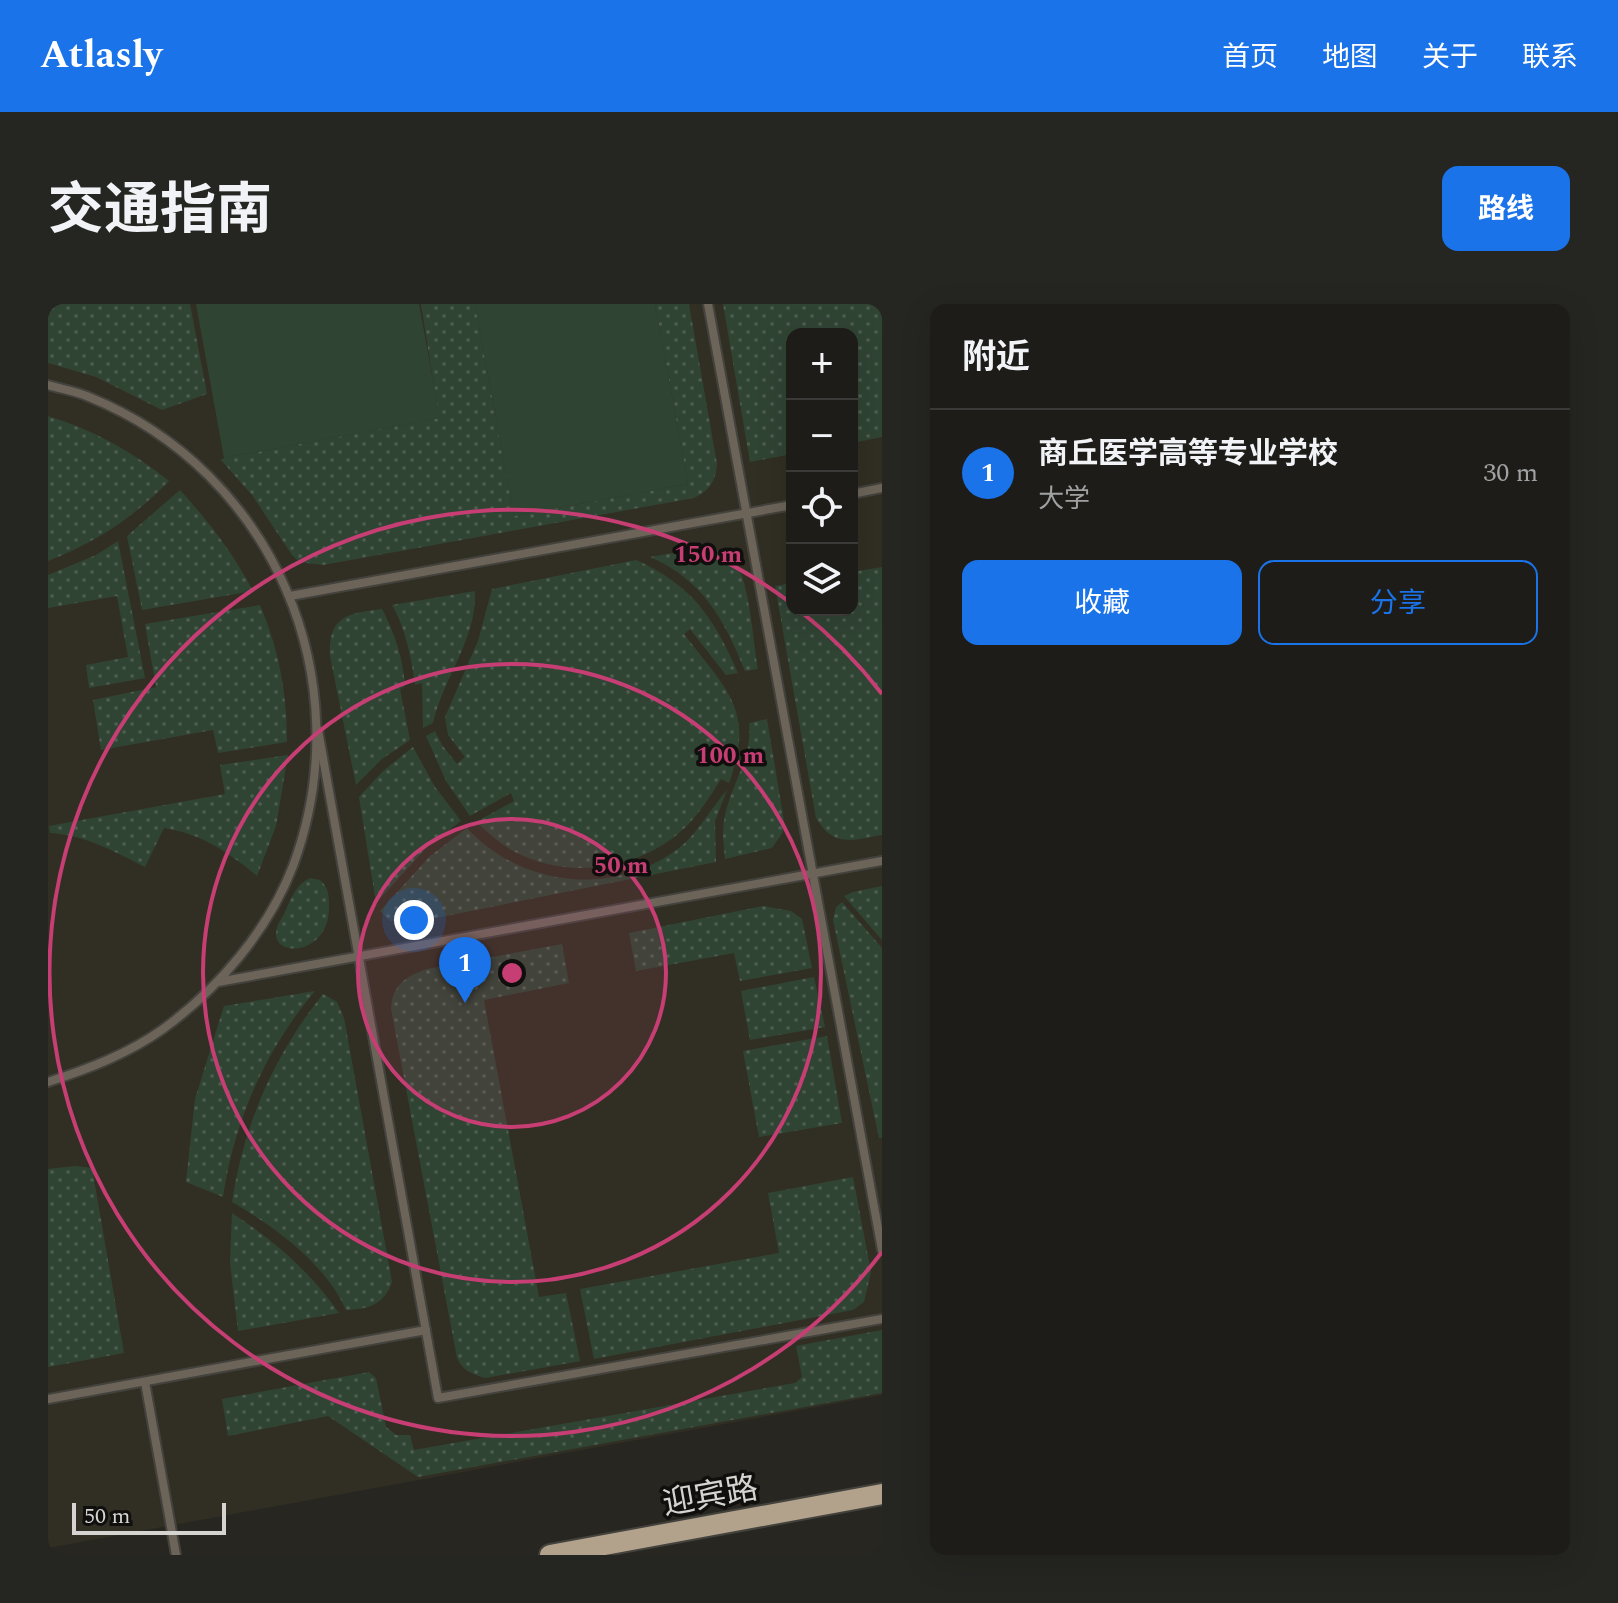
<!DOCTYPE html>
<html lang="zh">
<head>
<meta charset="utf-8">
<style>
  body { margin:0; font-family:Spectral,"Noto Sans SC",serif; background:#252522; color:#f1f3f6 }
  .controls { position:absolute; right:24px; top:24px; display:grid; overflow:hidden; border-radius:16px; box-shadow:0 8px 32px #0002 }
  .controls button { width:72px; height:72px; display:grid; place-items:center; padding:0; border:0; border-bottom:2px solid #3b3a38; background:#1d1c19; color:#f1f3f6; font:40px sans-serif }
  .scale { position:absolute; left:24px; bottom:20px; width:154px; box-sizing:border-box; padding-left:8px; border:4px solid #d5d4d1; border-top:0; font-size:22px; line-height:28px; white-space:nowrap; color:#d5d4d1; -webkit-text-stroke:6px #100f0d; paint-order:stroke }
  .you { position:absolute; left:366px; top:616px; width:28px; height:28px; margin:-20px; border:6px solid #fff; border-radius:50%; background:#1a73e8; box-shadow:0 0 0 12px #1a73e833 }
  .badge { display:grid; place-items:center; width:52px; height:52px; border-radius:50%; background:#1a73e8; color:#fff; font-size:26px; font-weight:700 }
  .pin { position:absolute; translate:-50% -66px; filter:drop-shadow(0 2px 4px #0008) }
  .pin::after { content:''; position:absolute; top:42px; width:28px; height:24px; background:inherit; clip-path:polygon(0 0,100% 0,50% 100%) }
  .list { margin:0; padding:0; list-style:none }
  h2 { display:flex; justify-content:space-between; align-items:center; height:104px; margin:0; padding:0 32px; font-size:34px }
  h2 small { font-size:26px; font-weight:400; color:#a0a1a2 }
  .list li { display:grid; grid-template-columns:52px 1fr auto; gap:24px; align-items:center; box-sizing:border-box; height:128px; padding:0 32px; border-top:2px solid #3b3a38 }
  .list b { display:block; font-size:30px; white-space:nowrap }
  .list p { margin:0; font-size:26px; white-space:nowrap; color:#a0a1a2 }
  .list em { font-size:26px; font-style:normal; color:#a0a1a2 }
  .actions { display:flex; gap:16px; padding:24px 32px }
  .actions a { flex:1; padding:18px 0; border:2px solid #1a73e8; border-radius:16px; text-align:center; font-size:28px; color:#1a73e8 }
  .actions .main { background:#1a73e8; color:#fff }
  .icon { flex:none; width:44px; height:44px; fill:none; stroke:currentColor; stroke-width:2; stroke-linecap:round; stroke-linejoin:round }
  .map { position:relative; flex:none; width:834px; height:1251px; overflow:hidden; border-radius:16px }
  header { display:flex; align-items:center; gap:48px; box-sizing:border-box; height:112px; padding:0 40px; background:#1a73e8; color:#fff }
  header strong { font-size:38px }
  nav { display:flex; gap:44px; margin-inline-start:auto; font-size:28px }
  .intro { display:flex; align-items:center; justify-content:space-between; box-sizing:border-box; height:192px; padding:0 48px }
  h1 { margin:0; font-size:56px }
  .button { padding:20px 36px; border-radius:16px; background:#1a73e8; color:#fff; font-size:28px; font-weight:700 }
  main { display:flex; gap:48px; padding:0 48px }
  aside { flex:1; background:#1d1c19; border-radius:16px; box-shadow:0 8px 32px #0002 }
  .map>svg:first-child { display:block }
  .built { fill:#312f23; fill-rule:evenodd }
  .grass { fill:url(#grass-dots) }
  .pitch { fill:#304434 }
  .lines { fill:none; stroke-linecap:round; stroke-linejoin:round }
  .lane-casing { stroke:#43423d; stroke-width:12 }
  .primary-casing { stroke:#43423d; stroke-width:24 }
  .lane { stroke:#6c6459; stroke-width:8 }
  .primary { stroke:#b2a28c; stroke-width:20 }
  .ring { fill:none; stroke:#c63e73; stroke-width:4 }
  .labels { text-anchor:middle; stroke-width:7; stroke-linejoin:round; paint-order:stroke }
  .street-label { font-size:32px; fill:#d5d4d1; stroke:#100f0d }
  .centre { fill:#c63e73; stroke:#100f0d; stroke-width:4 }
  .ring-label { font-size:24px; text-anchor:middle; font-weight:bold; fill:#c63e73; stroke:#100f0d; stroke-width:7; stroke-linejoin:round; paint-order:stroke }
</style>
</head>
<body>
<header>
<strong>Atlasly</strong>
<nav><a>首页</a><a>地图</a><a>关于</a><a>联系</a></nav>
</header>
<div class="intro"><h1>交通指南</h1><a class="button">路线</a></div>
<main>
<div class="map">
<svg width="834" height="1251" viewBox="0 0 834 1251">
  <defs>
    <pattern id="grass-dots" width="8" height="8" patternUnits="userSpaceOnUse" patternTransform="scale(2)"><rect width="8" height="8" fill="#304434"/><path d="M2 2h.1M6 6h.1" fill="none" stroke="#4d5e50" stroke-width="1.8" stroke-linecap="round"/></pattern>
  </defs>
  <rect width="100%" height="100%" fill="#272621"/>
  <!-- built -->
  <path class="built" d="M0 0H834V1091L0 1244ZM744 30H804V306H744Z"/>
  <!-- grass -->
  <g class="grass">
    <polygon points="0,0 142,0 159,90 114,106 48,73 0,59"/>
    <path d="M373 0H427L466 212 640 180 607 0H641L669 160C668 177 661 187 646 194L275 261 251 258 244 251 204 191 173 156 176 154 391 114Z"/>
    <polygon points="675,0 834,0 834,133 804,139 804,30 744,30 744,150 702,158"/>
    <path d="M0 112C45 126 84 147 121 177 86 213 47 239 0 257Z"/>
    <path d="M132 186C161 218 185 249 205 287L94 306 79 232Z"/>
    <polygon points="70,237 97,374 41,384 38,361 80,353 69,292 0,304 0,271 48,251"/>
    <path d="M659 243C672 245 684 251 690 263 702 285 705 338 710 365L697 367C676 315 655 276 602 253Z"/>
    <path d="M588 256C644 281 666 314 690 369L678 371 642 325 636 330C678 386 708 405 681 479L673 475C661 494 648 515 631 529 586 567 519 575 467 548 452 540 440 529 428 518L466 497 463 489 422 512 398 477 378 432 387 427 394 441 409 460 417 453 400 431 397 413 430 337 444 285Z"/>
    <path d="M834 263V531C804 536 786 544 768 514L727 282 744 279V306H804V268Z"/>
    <path d="M427 287C429 335 395 374 385 419L375 424 374 379 367 381C363 353 358 325 344 301Z"/>
    <path d="M212 301C231 346 239 389 239 438L170 449 165 426 53 446 45 396 108 383 97 320Z"/>
    <path d="M334 305C347 330 355 354 357 382L352 385 362 436 334 455 308 481 282 352C280 312 300 309 334 305Z"/>
    <path d="M719 415 736 517 735 528 724 544 677 555C676 543 674 530 676 517 681 482 705 456 701 419Z"/>
    <polygon points="365,443 387,483 413,517 380,542 328,599 311,493 335,467"/>
    <path d="M240 451 228 522 209 572C180 548 154 530 116 524L97 563C65 547 38 531 2 529L1 522 177 490 172 461Z"/>
    <path d="M679 486 667 517 668 558 368 618 342 617 332 607 382 552 419 524C472 582 562 593 627 547 649 532 662 505 679 486Z"/>
    <path d="M262 574 272 576C281 584 281 592 281 604 281 653 220 655 229 624 230 619 235 613 237 608 243 595 248 580 262 574Z"/>
    <polygon points="834,582 834,636 796,592 805,588"/>
    <polygon points="794,598 834,644 834,834 831,834 785,616 788,603"/>
    <polygon points="715,602 743,607 754,615 764,664 692,677 686,649 588,667 581,629"/>
    <path d="M514 640 521 679 436 696 491 993 518 989 532 1057 437 1074C424 1070 415 1067 409 1054L343 705C344 681 358 672 379 665Z"/>
    <polygon points="766,673 777,723 702,736 693,687"/>
    <path d="M267 687C217 746 186 818 175 893L138 878 147 795 176 702Z"/>
    <path d="M275 690 289 698 296 714 344 978C336 1001 320 1005 298 1006 277 959 227 923 184 898 196 820 226 751 275 690Z"/>
    <polygon points="779,732 794,819 711,833 695,747"/>
    <polygon points="27,862 44,864 76,1049 0,1063 0,865"/>
    <polygon points="805,873 823,968 816,998 805,1006 546,1055 532,985 731,949 720,889"/>
    <path d="M184 909C226 937 262 967 291 1009L190 1027 182 959Z"/>
    <polygon points="834,1026 834,1089 370,1173 280,1112 180,1132 174,1095 321,1068 328,1074 338,1123 348,1131 362,1131 366,1146 747,1079 754,1073 748,1042"/>
  </g>
  <!-- pitch -->
  <g class="pitch">
    <polygon points="148,0 371,0 392,114 176,154"/>
    <polygon points="427,0 607,0 640,180 466,212"/>
  </g>
  <g class="lines">
    <!-- lane casing -->
    <g class="lane-casing">
      <g id="lane">
        <polyline points="660,0 834,946"/>
        <path d="M0 81C13 85 28 87 41 93 226 168 314 376 245 562 220 627 170 685 115 725 80 750 40 765 0 778"/>
        <polyline points="804,190 834,184"/>
        <polyline points="242,292 744,201"/>
        <polyline points="270,426 390,1094 834,1015"/>
        <polyline points="170,678 834,557"/>
        <polyline points="97,1078 128,1251"/>
        <polyline points="0,1095 378,1026"/>
      </g>
    </g>
    <!-- primary casing -->
    <g class="primary-casing">
      <polyline id="primary" points="502,1251 834,1190"/>
    </g>
    <!-- lane -->
    <use href="#lane" class="lane"/>
    <!-- primary -->
    <use href="#primary" class="primary"/>
  </g>
  <!-- distance rings -->
  <circle cx="464" cy="669" r="154" fill="#c63e73" fill-opacity=".12"/>
  <g class="ring">
    <circle cx="464" cy="669" r="154"/>
    <circle cx="464" cy="669" r="309"/>
    <path d="M834 948A463 463 0 1 1 743 299M752 307A463 463 0 0 1 834 390"/>
  </g>
  <g class="labels">
    <!-- street labels -->
    <g class="street-label">
      <text transform="translate(662 1191) rotate(-10)" y="11">迎宾路</text>
    </g>
  </g>
  <circle cx="464" cy="669" r="12" class="centre"/>
  <g class="ring-label">
    <text x="660" y="258">150 m</text>
    <text x="682" y="459">100 m</text>
    <text x="573" y="569">50 m</text>
  </g>
</svg>
<div class="controls">
<button>+</button>
<button>−</button>
<button><svg class="icon" aria-label="locate" viewBox="0 0 24 24"><circle cx="12" cy="12" r="6"/><path d="M12 2v4M12 18v4M2 12h4M18 12h4"/></svg></button>
<button><svg class="icon" aria-label="layers" viewBox="0 0 24 24"><path d="M12 4l9 5-9 5-9-5zM3 14l9 5 9-5"/></svg></button>
</div>
<div class="scale">50 m</div>
<div class="you"></div>
<div class="pin badge" style="left:417px;top:699px">1</div>
</div>
<aside>
<h2>附近<small></small></h2>
<ul class="list">
<li><span class="badge">1</span><div><b>商丘医学高等专业学校</b><p>大学</p></div><em>30 m</em></li>
</ul>
<div class="actions"><a class="main">收藏</a><a>分享</a></div>
</aside>
</main>
</body>
</html>
